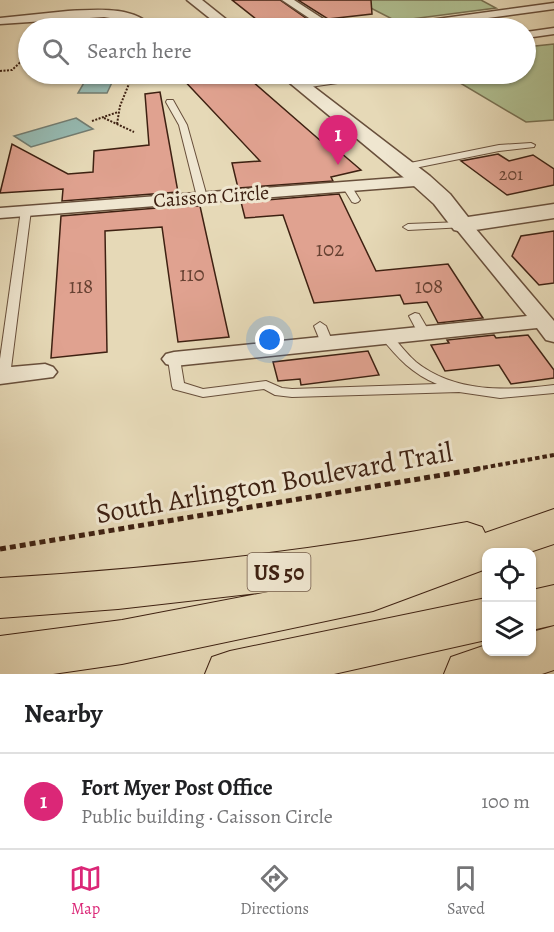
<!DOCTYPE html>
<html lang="en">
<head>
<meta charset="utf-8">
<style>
  body { margin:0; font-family:Alegreya,serif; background:#f2f2f2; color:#202124 }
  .controls { position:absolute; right:18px; bottom:18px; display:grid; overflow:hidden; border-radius:12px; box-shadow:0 2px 4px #0004 }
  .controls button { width:54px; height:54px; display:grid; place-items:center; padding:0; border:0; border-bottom:2px solid #e0e0e0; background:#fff; color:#202124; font:30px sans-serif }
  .you { position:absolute; left:270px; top:340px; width:21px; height:21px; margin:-15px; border:4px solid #fff; border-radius:50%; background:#1a73e8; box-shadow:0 0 0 9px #1a73e833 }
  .badge { display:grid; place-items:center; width:39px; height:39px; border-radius:50%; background:#db2777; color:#fff; font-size:20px; font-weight:700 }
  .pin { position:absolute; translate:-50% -50px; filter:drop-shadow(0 2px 3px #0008) }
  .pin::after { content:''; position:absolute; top:32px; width:21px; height:18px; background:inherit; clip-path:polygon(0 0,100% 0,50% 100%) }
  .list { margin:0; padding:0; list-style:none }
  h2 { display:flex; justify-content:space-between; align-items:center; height:78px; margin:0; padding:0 24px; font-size:26px }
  h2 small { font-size:20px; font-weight:400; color:#757577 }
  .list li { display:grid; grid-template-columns:39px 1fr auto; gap:18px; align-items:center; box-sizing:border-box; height:96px; padding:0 24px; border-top:2px solid #e0e0e0 }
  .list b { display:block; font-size:22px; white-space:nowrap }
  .list p { margin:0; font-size:20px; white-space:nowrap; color:#757577 }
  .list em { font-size:20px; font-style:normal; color:#757577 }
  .icon { flex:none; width:33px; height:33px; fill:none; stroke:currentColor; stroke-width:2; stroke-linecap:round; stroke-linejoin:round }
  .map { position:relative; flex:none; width:554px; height:674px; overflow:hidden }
  .search { position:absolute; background:#fff; box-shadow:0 2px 4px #0004; left:18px; right:18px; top:18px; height:66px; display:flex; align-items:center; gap:15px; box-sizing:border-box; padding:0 21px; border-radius:33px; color:#757577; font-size:22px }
  .sheet { height:174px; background:#fff }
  nav { display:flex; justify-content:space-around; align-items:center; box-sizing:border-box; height:84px; border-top:2px solid #e0e0e0; background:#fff; font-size:16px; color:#757577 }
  nav a { display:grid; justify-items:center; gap:3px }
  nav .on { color:#db2777 }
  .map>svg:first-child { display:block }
  .green { fill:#b0c092; stroke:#777052; stroke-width:1.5 }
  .water { fill:#96bab2; stroke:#737d72; stroke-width:1.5 }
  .building { fill:#e0a290; stroke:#3e2112; stroke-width:1.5 }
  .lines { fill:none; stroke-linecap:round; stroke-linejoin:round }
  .service-casing { stroke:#684f3b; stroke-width:2 }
  .minor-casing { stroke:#684f3b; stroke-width:3 }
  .tertiary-casing { stroke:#684f3b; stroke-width:3 }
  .trunk-casing { stroke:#3e2112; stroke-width:2 }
  .path-far2 { stroke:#3e2112; stroke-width:2; stroke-dasharray:2 1.5; stroke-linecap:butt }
  .path-far1 { stroke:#3e2112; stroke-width:4; stroke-dasharray:4.5 3; stroke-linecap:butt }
  .path { stroke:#3e2112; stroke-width:5; stroke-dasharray:6 4; stroke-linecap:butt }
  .service { fill:#efe6d0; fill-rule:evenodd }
  .minor { fill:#efe6d0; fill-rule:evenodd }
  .tertiary { fill:#efe6d0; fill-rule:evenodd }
  .trunk { fill:#e6d9b7; fill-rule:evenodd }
  .labels { text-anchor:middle; stroke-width:6; stroke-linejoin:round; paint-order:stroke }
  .far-number-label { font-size:18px; fill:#664132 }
  .far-street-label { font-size:20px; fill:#3e2112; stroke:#efe6d0 }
  .number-label { font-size:21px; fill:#664132 }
  .shield { fill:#efe6d0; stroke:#735c4b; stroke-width:1.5 }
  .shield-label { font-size:22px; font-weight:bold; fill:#3e2112 }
  .near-street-label { font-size:28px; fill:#3e2112; stroke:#efe6d0 }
</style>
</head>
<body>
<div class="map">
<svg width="554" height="674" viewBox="0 0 554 674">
  <rect width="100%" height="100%" fill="#e6d9b7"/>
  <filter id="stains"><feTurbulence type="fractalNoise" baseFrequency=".00333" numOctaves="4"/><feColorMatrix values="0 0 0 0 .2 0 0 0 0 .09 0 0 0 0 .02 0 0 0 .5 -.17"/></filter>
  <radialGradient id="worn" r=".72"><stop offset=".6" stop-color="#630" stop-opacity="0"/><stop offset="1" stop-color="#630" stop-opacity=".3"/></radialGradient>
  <!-- green -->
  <g class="green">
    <polygon points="345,0 481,0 496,8 396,21 363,4"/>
    <polygon points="554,44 554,120 526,122 445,74 526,74 526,47"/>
  </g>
  <!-- water -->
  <g class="water">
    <polygon points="89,74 116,74 107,93 78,93"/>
    <polygon points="76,118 93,129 31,147 14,136"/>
  </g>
  <!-- building -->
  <g class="building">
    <polygon points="232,0 280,0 310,21 266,27"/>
    <polygon points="298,0 371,0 372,14 328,19"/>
    <polygon points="178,74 244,74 322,142 327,141 361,170 331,177 333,181 238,188 232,163 260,161"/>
    <polygon points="160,92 178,192 62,201 63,189 0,193 12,144 68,174 93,172 94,151 149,145 145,94"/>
    <polygon points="498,154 509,161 533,155 554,169 554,185 507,195 461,161"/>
    <polygon points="339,194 376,271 448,264 483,318 438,323 427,302 404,304 400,295 314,303 283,215 245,218 241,202"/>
    <polygon points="181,206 200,206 229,337 178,342 162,227 105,231 107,352 51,358 61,216"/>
    <polygon points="554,231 554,283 539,285 512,256 521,236"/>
    <polygon points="494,335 496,338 528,335 554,370 554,378 511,384 499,365 445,371 431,345 449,343 447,340"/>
    <polygon points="368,351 379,375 301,385 300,379 278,381 273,362"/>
  </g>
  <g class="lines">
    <!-- service casing -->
    <g class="service-casing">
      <g id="service">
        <polygon points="375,74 389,74 386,76 303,88 299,86 303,84"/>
        <polygon points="167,100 173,100 187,125 207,197 205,199 202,200 197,197 179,125 166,102"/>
        <polygon points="531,143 535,145 534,147 499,151 405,170 401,167 405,164 499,145"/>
        <polygon points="347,183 350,184 360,200 358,202 355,203 352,202 342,186"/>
        <polygon points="26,207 31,210 10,376 4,380 0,379 0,359 21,210"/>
        <polygon points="462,222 467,225 465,227 408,230 403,227 408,224"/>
        <polygon points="415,313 419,314 430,333 428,336 420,336 418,333 409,316"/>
        <polygon points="320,322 326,326 333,343 331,346 327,347 321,343 314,326"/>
        <path d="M387 333 391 334C399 344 407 354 416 362 455 393 507 391 554 385V393L500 398 459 392 292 397 275 395 264 389 203 397 173 389 172 386 168 359 174 355 180 359 184 383 203 389 266 381 282 388 292 389 437 384C413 374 397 358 381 337Z"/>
      </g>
    </g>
    <!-- minor casing -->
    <g class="minor-casing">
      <g id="minor">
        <polygon points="282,0 294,0 337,28 324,28"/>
        <polygon points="554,3 554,9 414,28 387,28 393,25"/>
        <path d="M68 11C94 10 134 5 153 28H141L129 21 104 17 0 24V18Z"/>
        <polygon points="554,28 554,34 526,38 526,32"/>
        <polygon points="422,176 428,177 430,181 428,185 0,218 0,208"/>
        <polygon points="462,219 469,221 554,321 554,342 546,340 537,328 174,366 166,364 162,359 166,354 174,352 527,316 453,225 455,221"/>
        <polygon points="45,364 53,367 57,372 53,377 0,384 0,368"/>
      </g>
    </g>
    <!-- tertiary casing -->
    <g class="tertiary-casing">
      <g id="tertiary">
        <polygon points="187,0 202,0 237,28 222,28"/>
        <polygon points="279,74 297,74 430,176 450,194 468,217 554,204 554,218 462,232 454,230 434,204 414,186"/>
      </g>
    </g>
    <!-- trunk casing -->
    <g class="trunk-casing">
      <g id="trunk">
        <path d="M554 509V544L530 552H486V569L373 611 122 664 53 674H0V636L122 620 268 592 118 609 0 618V578C157 569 312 551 467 522L482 527 485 533Z"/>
        <polygon points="554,585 554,625 532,630 532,590"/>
        <polygon points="486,598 486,640 334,674 205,674 212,657 230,651"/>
        <polygon points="554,626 554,670 542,674 444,674 451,657 486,645 486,652 532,652 532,632"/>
      </g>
    </g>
    <!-- path-far2 -->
    <g class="path-far2">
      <polyline points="361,21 373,28"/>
      <polyline points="0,71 12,70 28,55"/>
      <polyline points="104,118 134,132"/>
      <polyline points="92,121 118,112"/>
      <polyline points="117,124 120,106 133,74"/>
    </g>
    <!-- path-far1 -->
    <polyline class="path-far1" points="476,469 554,455"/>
    <!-- path -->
    <polyline class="path" points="0,549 484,468"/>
    <!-- service -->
    <use href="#service" class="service"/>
    <!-- minor -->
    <use href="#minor" class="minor"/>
    <!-- tertiary -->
    <use href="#tertiary" class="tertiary"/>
    <!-- trunk -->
    <use href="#trunk" class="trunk"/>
  </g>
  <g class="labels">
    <!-- far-number labels -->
    <g class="far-number-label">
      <text x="511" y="180">201</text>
    </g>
    <!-- far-street labels -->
    <g class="far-street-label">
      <text transform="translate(211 196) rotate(-4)" y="7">Caisson Circle</text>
    </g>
    <!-- number labels -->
    <g class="number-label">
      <text x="330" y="256">102</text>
      <text x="192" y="281">110</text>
      <text x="81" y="293">118</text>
      <text x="429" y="293">108</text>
    </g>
    <!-- shield labels -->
    <rect class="shield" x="247.5" y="553" width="63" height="38" rx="4.5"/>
    <g class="shield-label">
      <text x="279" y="580">US 50</text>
    </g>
    <!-- near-street labels -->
    <g class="near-street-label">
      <text transform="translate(274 482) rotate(-10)" y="10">South Arlington Boulevard Trail</text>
    </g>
  </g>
  <rect width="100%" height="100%" filter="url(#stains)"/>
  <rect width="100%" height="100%" fill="url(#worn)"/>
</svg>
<div class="controls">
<button><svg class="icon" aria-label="locate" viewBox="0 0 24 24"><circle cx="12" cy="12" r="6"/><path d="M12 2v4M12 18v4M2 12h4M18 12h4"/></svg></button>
<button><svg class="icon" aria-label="layers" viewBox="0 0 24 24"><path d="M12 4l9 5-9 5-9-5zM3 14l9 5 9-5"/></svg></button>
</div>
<div class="you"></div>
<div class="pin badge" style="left:338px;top:165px">1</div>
<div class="search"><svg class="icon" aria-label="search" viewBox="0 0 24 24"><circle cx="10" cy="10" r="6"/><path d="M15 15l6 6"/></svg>Search here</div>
</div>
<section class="sheet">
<h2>Nearby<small></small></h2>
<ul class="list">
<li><span class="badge">1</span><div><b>Fort Myer Post Office</b><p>Public building · Caisson Circle</p></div><em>100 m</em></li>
</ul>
</section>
<nav>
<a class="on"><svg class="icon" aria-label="map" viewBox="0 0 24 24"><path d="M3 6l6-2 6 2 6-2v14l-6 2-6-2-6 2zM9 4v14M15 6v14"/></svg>Map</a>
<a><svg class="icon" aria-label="directions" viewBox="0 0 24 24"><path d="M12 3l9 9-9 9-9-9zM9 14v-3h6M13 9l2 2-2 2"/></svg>Directions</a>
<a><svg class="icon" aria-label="saved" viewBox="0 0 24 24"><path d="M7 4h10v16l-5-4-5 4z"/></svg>Saved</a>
</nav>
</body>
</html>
